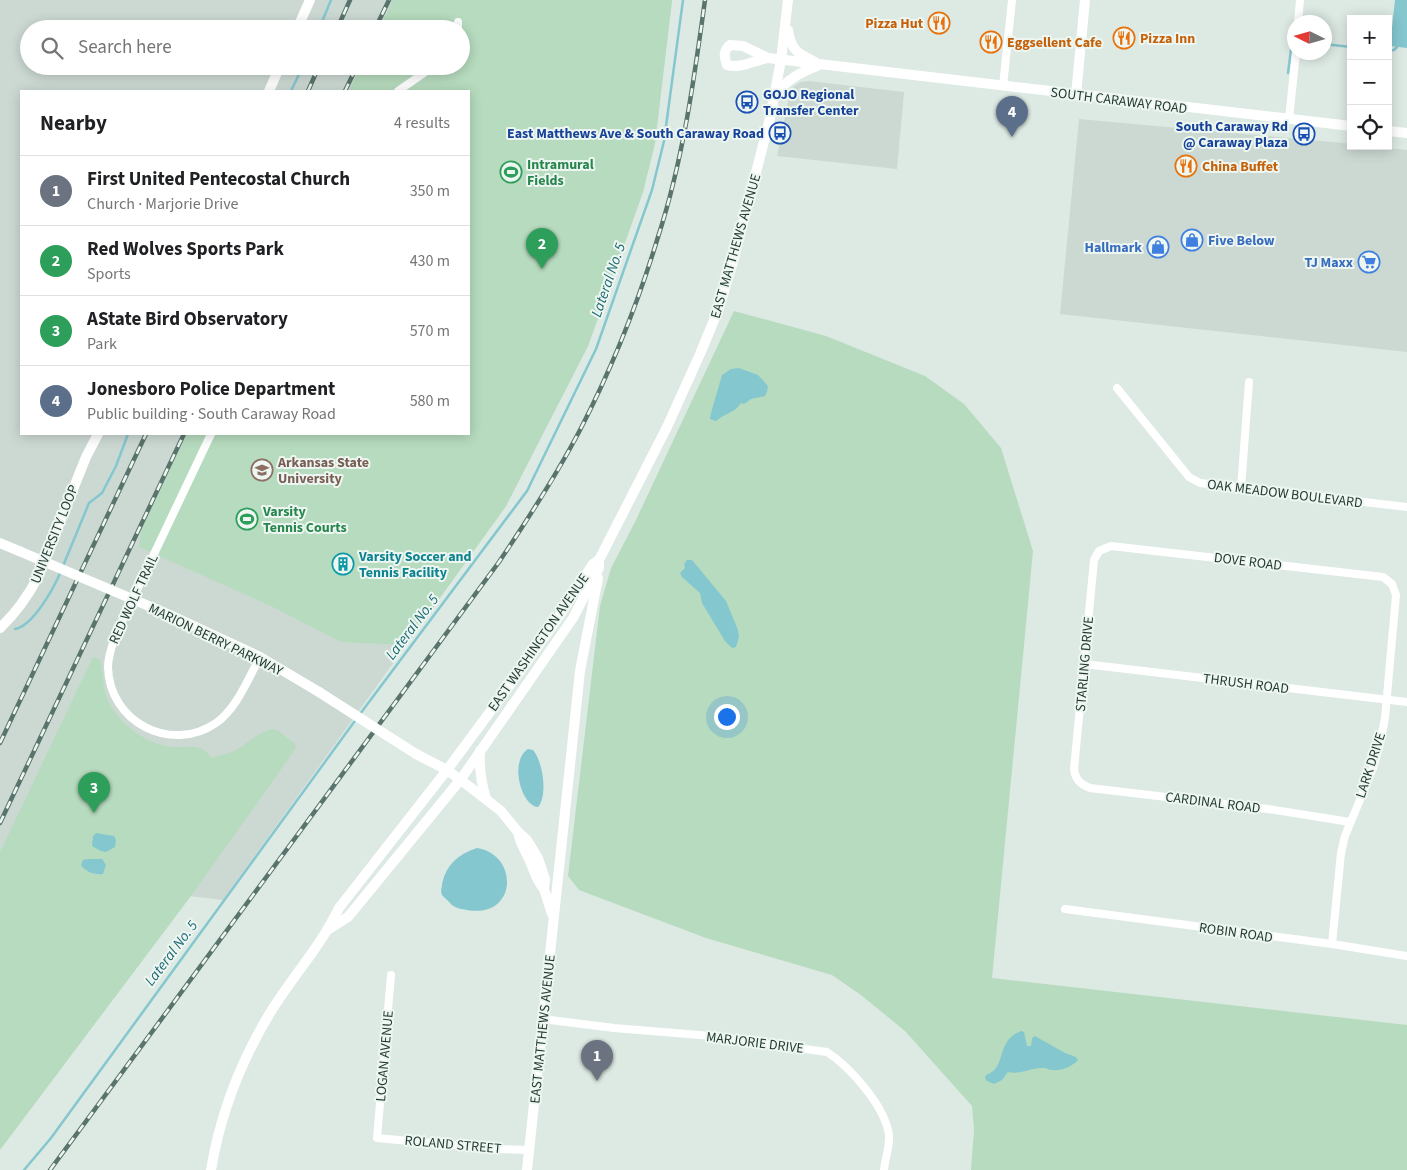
<!DOCTYPE html>
<html lang="en">
<head>
<meta charset="utf-8">
<style>
  body { margin:0; font-family:"Source Sans 3",sans-serif; background:#f6f6f6; color:#202124 }
  .controls { position:absolute; right:15px; top:15px; display:grid; overflow:hidden; border-radius:0px; box-shadow:0 2px 12px #0003 }
  .controls button { width:45px; height:45px; display:grid; place-items:center; padding:0; border:0; border-bottom:1px solid #e0e0e0; background:#fff; color:#202124; font:25px sans-serif }
  .compass { position:absolute; left:1287px; top:15px; width:45px; height:45px; border-radius:50%; background:#fff; box-shadow:0 2px 12px #0003; rotate:275deg }
  .you { position:absolute; left:726px; top:716px; width:18px; height:18px; margin:-12px; border:4px solid #fff; border-radius:50%; background:#1a73e8; box-shadow:0 0 0 8px #1a73e833 }
  .badge { display:grid; place-items:center; width:32px; height:32px; border-radius:50%; background:#7e453a; color:#fff; font-size:16px; font-weight:700 }
  .pin { position:absolute; translate:-50% -41px; filter:drop-shadow(0 1px 2px #0008) }
  .pin::after { content:''; position:absolute; top:26px; width:18px; height:15px; background:inherit; clip-path:polygon(0 0,100% 0,50% 100%) }
  .list { margin:0; padding:0; list-style:none }
  h2 { display:flex; justify-content:space-between; align-items:center; height:65px; margin:0; padding:0 20px; font-size:21px }
  h2 small { font-size:16px; font-weight:400; color:#757577 }
  .list li { display:grid; grid-template-columns:32px 1fr auto; gap:15px; align-items:center; box-sizing:border-box; height:70px; padding:0 20px; border-top:1px solid #e0e0e0 }
  .list b { display:block; font-size:19px; white-space:nowrap }
  .list p { margin:0; font-size:16px; white-space:nowrap; color:#757577 }
  .list em { font-size:16px; font-style:normal; color:#757577 }
  .icon { flex:none; width:28px; height:28px; fill:none; stroke:currentColor; stroke-width:2; stroke-linecap:round; stroke-linejoin:round }
  .map { position:relative; flex:none; width:1407px; height:1170px; overflow:hidden }
  .search { position:absolute; background:#fff; box-shadow:0 2px 12px #0003; left:20px; top:20px; width:450px; height:55px; display:flex; align-items:center; gap:12px; box-sizing:border-box; padding:0 18px; border-radius:28px; color:#757577; font-size:19px }
  .panel { position:absolute; background:#fff; box-shadow:0 2px 12px #0003; left:20px; top:90px; width:450px; height:345px; border-radius:0px }
  .map>svg:first-child { display:block }
  .built { fill:#ccd9d2; fill-rule:evenodd }
  .green { fill:#b6dbbe }
  .water { fill:#85c7cf }
  .lines { fill:none; stroke-linecap:round; stroke-linejoin:round }
  .stream { stroke:#85c7cf; stroke-width:2.5 }
  .minor { stroke:#fff; stroke-width:8 }
  .tertiary { stroke:#fff; stroke-width:10 }
  .rail-casing { stroke:#59746c; stroke-width:4.5 }
  .rail { stroke:#eef6f1; stroke-width:2.5; stroke-dasharray:8; stroke-linecap:butt }
  .tertiary-bridge { stroke:#fff; stroke-width:10 }
  .labels { text-anchor:middle; stroke-width:4; stroke-linejoin:round; paint-order:stroke }
  .food-label { font-size:14px; font-weight:bold; fill:#c56008; stroke:#eef6f1; text-anchor:start }
  .transit-label { font-size:14px; font-weight:bold; fill:#164399; stroke:#eef6f1; text-anchor:end }
  .street-label { font-size:14px; fill:#1f3830; stroke:#eef6f1 }
  .leisure-label { font-size:14px; font-weight:bold; fill:#27864d; stroke:#eef6f1; text-anchor:start }
  .shop-label { font-size:14px; font-weight:bold; fill:#366cbe; stroke:#eef6f1; text-anchor:end }
  .education-label { font-size:14px; font-weight:bold; fill:#785e54; stroke:#eef6f1; text-anchor:start }
  .culture-label { font-size:14px; font-weight:bold; fill:#0d838f; stroke:#eef6f1; text-anchor:start }
  .water-label { font-size:15px; font-style:italic; fill:#1b6973; stroke:#eef6f1 }
</style>
</head>
<body>
<div class="map">
<svg width="1407" height="1170" viewBox="0 0 1407 1170">
  <rect width="100%" height="100%" fill="#dde9e3"/>
  <!-- built -->
  <g class="built">
    <path d="M0 0H672L655 143 643 192 588 346 506 506 223 900 0 874ZM29 29H461V66H29ZM21 91H469V434H21Z"/>
    <polygon points="808,81 904,92 897,169 777,156 790,92 794,86 801,82"/>
    <polygon points="1079,119 1343,143 1351,144 1351,146 1369,146 1407,150 1407,352 1060,314"/>
  </g>
  <!-- green -->
  <g class="green">
    <polygon points="393,0 672,0 655,143 643,192 588,346 506,506 406,645 341,642 271,606 139,547 141,530 187,434 469,434 469,91 349,91 361,66 461,66 461,29 379,29"/>
    <polygon points="734,311 826,336 925,376 964,404 1001,448 1033,551 992,978 1407,1025 1407,1170 971,1170 974,1130 972,1106 905,1031 861,995 832,975 706,938 579,890 568,876 600,606 611,568 635,522"/>
    <path d="M93 657 100 660C104 675 102 691 110 705 122 725 142 740 165 746 180 750 203 740 211 758 220 755 229 754 238 749 249 742 259 732 273 729L277 730 295 744 296 748 191 896 0 1150V852Z"/>
  </g>
  <!-- water -->
  <g class="water">
    <polygon points="1395,0 1407,0 1407,48 1390,46"/>
    <path d="M739 368 758 375 768 386 767 392 765 396 751 399 744 404 741 403C735 413 725 413 716 421L710 419 711 413 722 375 731 369Z"/>
    <polygon points="687,560 692,560 726,601 738,630 739,637 736,647 732,648 725,641 702,603 700,593 682,577 680,573 685,568 684,564"/>
    <path d="M528 749 533 750C543 762 548 795 538 807 521 806 509 761 528 749Z"/>
    <polygon points="96,833 114,836 116,840 115,847 106,852 101,851 92,846 93,836"/>
    <path d="M477 848C520 855 517 919 467 910 461 909 454 908 450 903 448 900 444 898 442 895 440 891 442 888 442 884 446 865 458 854 477 848Z"/>
    <path d="M89 859H102L106 865 103 874C94 875 86 872 81 865L83 860Z"/>
    <path d="M1021 1031 1024 1032 1027 1046H1031L1032 1038 1035 1036 1065 1053 1076 1057 1078 1060C1071 1067 1062 1071 1052 1070 1049 1070 1047 1068 1044 1068 1031 1067 1021 1075 1008 1072L1002 1080 994 1084 987 1081 985 1078 986 1075C1008 1068 994 1042 1021 1031Z"/>
  </g>
  <g class="lines">
    <!-- stream -->
    <g class="stream">
      <polyline points="319,29 331,0"/>
      <polyline points="1324,44 1351,47"/>
      <polyline points="1388,51 1394,50 1397,47"/>
      <polyline points="1288,73 1291,50 1293,48"/>
      <polyline points="291,91 303,66"/>
      <polyline points="63,566 89,503 102,493 116,466 128,434"/>
      <path d="M15 629C33 626 54 588 61 571"/>
      <polyline points="360,714 527,491 596,349 652,190 664,141 683,0"/>
      <polyline points="24,1170 51,1138 357,718"/>
    </g>
    <!-- minor -->
    <g class="minor">
      <polyline points="1298,22 1300,0"/>
      <polyline points="458,29 458,22"/>
      <polyline points="1003,86 1012,0"/>
      <polyline points="398,91 434,66"/>
      <polyline points="1289,119 1296,52"/>
      <polyline points="1117,388 1189,477 1200,483 1407,507"/>
      <path d="M211 434 116 634C112 645 108 656 108 667 109 722 171 754 216 723 237 708 248 679 260 657"/>
      <polyline points="1241,488 1249,382"/>
      <polyline points="1084,664 1407,702"/>
      <polyline points="1065,909 1332,944 1407,956"/>
      <path d="M1332 944 1341 853 1345 836 1373 768 1380 744 1385 718 1396 595 1392 584 1383 577 1111 546 1099 551 1094 560 1074 769C1075 779 1080 784 1090 788L1268 809 1350 822"/>
      <polyline points="391,975 377,1138 496,1149 529,1150"/>
      <path d="M542 1019 614 1028 712 1036 827 1052C850 1067 885 1106 889 1135 890 1147 885 1158 884 1170"/>
    </g>
    <!-- tertiary -->
    <g class="tertiary">
      <polyline points="297,29 310,0"/>
      <path d="M788 30C791 51 798 53 815 62"/>
      <path d="M768 58 743 46 730 45C723 51 724 57 727 65 740 69 754 60 768 58L1351 126"/>
      <polyline points="269,91 280,66"/>
      <polyline points="1076,95 1085,0"/>
      <path d="M775 96C786 80 799 73 817 66"/>
      <polyline points="1388,131 1407,133"/>
      <polyline points="0,543 19,551"/>
      <polyline points="170,615 260,657 319,692"/>
      <path d="M0 628C16 613 28 596 38 577L86 457 98 434"/>
      <path d="M480 751C479 768 481 782 486 799"/>
      <polyline points="416,754 447,770 470,787 501,811 518,832 527,840 538,858 545,879 544,889 552,914"/>
      <path d="M518 832C520 843 525 850 529 859 534 870 536 880 544 889"/>
      <polyline points="329,929 348,917 461,779 573,618 599,568 599,560 667,427 700,354 719,308 733,262 770,118 781,60 788,0"/>
      <path d="M211 1170C220 1115 241 1061 270 1013 292 977 321 946 339 908L447 770 521 670 560 615 593 564 599 560"/>
      <polyline points="527,1170 580,671 598,578"/>
    </g>
    <!-- rail casing -->
    <g class="rail-casing">
      <g id="rail">
        <polyline points="337,29 350,0"/>
        <polyline points="375,29 389,0"/>
        <polyline points="308,91 319,66"/>
        <polyline points="345,91 357,66"/>
        <polyline points="0,743 146,434"/>
        <polyline points="0,823 184,434"/>
        <path d="M50 1170 499 562C528 519 556 476 580 430 612 368 638 303 658 237 683 160 694 80 705 0"/>
      </g>
    </g>
    <!-- rail -->
    <use href="#rail" class="rail"/>
    <!-- tertiary-bridge -->
    <g class="tertiary-bridge">
      <polyline points="19,551 170,615"/>
      <polyline points="319,692 416,754"/>
    </g>
  </g>
  <!-- icons -->
  <defs>
    <g id="restaurant-ring" transform="scale(1.125)"><circle r="9.5" fill="#eef6f1" stroke="#e8710a" stroke-width="1.5"/><path d="M-5-6h1v4h1v-4h1v4h1v-4h1v5L-1.5 .5V6h-2V.5L-5-1ZM5-6V6H3V1.5H1.5Q1.5-4 5-6Z" fill="#e8710a"/></g>
    <g id="bus-ring" transform="scale(1.125)"><circle r="9.5" fill="#eef6f1" stroke="#1a4fb4" stroke-width="1.5"/><path d="M-5-6H5V4H4V6H2V4H-2V6H-4V4H-5ZM-3.5-4V0h7V-4ZM-3.5 1.2v1.5H-2V1.2ZM2 1.2v1.5H3.5V1.2Z" fill="#1a4fb4"/></g>
    <g id="stadium-ring" transform="scale(1.125)"><circle r="9.5" fill="#eef6f1" stroke="#2e9e5b" stroke-width="1.5"/><path d="M0-5a6.5 5 0 1 0 0 10a6.5 5 0 1 0 0-10ZM-3.5-1.8h7v3.6h-7Z" fill="#2e9e5b"/></g>
    <g id="shop-ring" transform="scale(1.125)"><circle r="9.5" fill="#eef6f1" stroke="#3f7fe0" stroke-width="1.5"/><path d="M-5-2.5h2.3a2.7 3.5 0 0 1 5.4 0H5L5.5 6h-11ZM-1.5-2.5h3a1.5 2.3 0 0 0-3 0Z" fill="#3f7fe0"/></g>
    <g id="supermarket-ring" transform="scale(1.125)"><circle r="9.5" fill="#eef6f1" stroke="#3f7fe0" stroke-width="1.5"/><path d="M-6-5.5h2.5l.6 2H6L4.5 2H-2.5L-4.4-4H-6ZM-1.5 3.2a1.3 1.3 0 1 0 .1 0ZM3 3.2a1.3 1.3 0 1 0 .1 0Z" fill="#3f7fe0"/></g>
    <g id="university-ring" transform="scale(1.125)"><circle r="9.5" fill="#eef6f1" stroke="#8d6e63" stroke-width="1.5"/><path d="M0-5L7-2L0 1L-7-2ZM-4 1L0 2.5L4 1V4Q0 6-4 4Z" fill="#8d6e63"/></g>
    <g id="building-ring" transform="scale(1.125)"><circle r="9.5" fill="#eef6f1" stroke="#0f9aa8" stroke-width="1.5"/><path d="M-4-6H4V6H1V3H-1V6H-4ZM-2.5-4.3h1.7v1.8h-1.7ZM.8-4.3h1.7v1.8H.8ZM-2.5-1h1.7V.8h-1.7ZM.8-1h1.7V.8H.8Z" fill="#0f9aa8"/></g>
  </defs>
  <g fill-rule="evenodd">
    <use href="#restaurant-ring" x="939" y="23"/>
    <use href="#restaurant-ring" x="1124" y="38"/>
    <use href="#restaurant-ring" x="991" y="42"/>
    <use href="#bus-ring" x="747" y="102"/>
    <use href="#bus-ring" x="780" y="133"/>
    <use href="#bus-ring" x="1304" y="134"/>
    <use href="#restaurant-ring" x="1186" y="166"/>
    <use href="#stadium-ring" x="511" y="172"/>
    <use href="#shop-ring" x="1192" y="240"/>
    <use href="#shop-ring" x="1158" y="247"/>
    <use href="#supermarket-ring" x="1369" y="262"/>
    <use href="#university-ring" x="262" y="470"/>
    <use href="#stadium-ring" x="247" y="519"/>
    <use href="#building-ring" x="343" y="564"/>
  </g>
  <g class="labels">
    <!-- food labels -->
    <g class="food-label">
      <text x="923" y="28" text-anchor="end">Pizza Hut</text>
      <text x="1140" y="43">Pizza Inn</text>
      <text x="1007" y="47">Eggsellent Cafe</text>
      <text x="1202" y="171">China Buffet</text>
    </g>
    <!-- transit labels -->
    <g class="transit-label">
      <text x="763" y="99" text-anchor="start">GOJO Regional<tspan x="763" dy="16">Transfer Center</tspan></text>
      <text x="1288" y="131">South Caraway Rd<tspan x="1288" dy="16">@ Caraway Plaza</tspan></text>
      <text x="764" y="138">East Matthews Ave &amp; South Caraway Road</text>
    </g>
    <!-- street labels -->
    <g class="street-label">
      <text transform="translate(1119 100) rotate(7)" y="5">SOUTH CARAWAY ROAD</text>
      <text transform="translate(735 246) rotate(-74)" y="5">EAST MATTHEWS AVENUE</text>
      <text transform="translate(1285 493) rotate(7)" y="5">OAK MEADOW BOULEVARD</text>
      <text transform="translate(54 534) rotate(-68)" y="5">UNIVERSITY LOOP</text>
      <text transform="translate(1248 561) rotate(7)" y="5">DOVE ROAD</text>
      <text transform="translate(133 599) rotate(-65)" y="5">RED WOLF TRAIL</text>
      <text transform="translate(216 639) rotate(26)" y="5">MARION BERRY PARKWAY</text>
      <text transform="translate(538 642) rotate(-55)" y="5">EAST WASHINGTON AVENUE</text>
      <text transform="translate(1084 664) rotate(-85)" y="5">STARLING DRIVE</text>
      <text transform="translate(1246 683) rotate(7)" y="5">THRUSH ROAD</text>
      <text transform="translate(1370 765) rotate(-72)" y="5">LARK DRIVE</text>
      <text transform="translate(1213 802) rotate(7)" y="5">CARDINAL ROAD</text>
      <text transform="translate(1236 932) rotate(8)" y="5">ROBIN ROAD</text>
      <text transform="translate(542 1029) rotate(-84)" y="5">EAST MATTHEWS AVENUE</text>
      <text transform="translate(755 1042) rotate(7)" y="5">MARJORIE DRIVE</text>
      <text transform="translate(384 1056) rotate(-85)" y="5">LOGAN AVENUE</text>
      <text transform="translate(453 1144) rotate(5)" y="5">ROLAND STREET</text>
    </g>
    <!-- leisure labels -->
    <g class="leisure-label">
      <text x="527" y="169">Intramural<tspan x="527" dy="16">Fields</tspan></text>
      <text x="263" y="516">Varsity<tspan x="263" dy="16">Tennis Courts</tspan></text>
    </g>
    <!-- shop labels -->
    <g class="shop-label">
      <text x="1208" y="245" text-anchor="start">Five Below</text>
      <text x="1142" y="252">Hallmark</text>
      <text x="1353" y="267">TJ Maxx</text>
    </g>
    <!-- education labels -->
    <g class="education-label">
      <text x="278" y="467">Arkansas State<tspan x="278" dy="16">University</tspan></text>
    </g>
    <!-- culture labels -->
    <g class="culture-label">
      <text x="359" y="561">Varsity Soccer and<tspan x="359" dy="16">Tennis Facility</tspan></text>
    </g>
    <!-- water labels -->
    <g class="water-label">
      <text transform="translate(608 280) rotate(-71)" y="5">Lateral No. 5</text>
      <text transform="translate(412 627) rotate(-53)" y="5">Lateral No. 5</text>
      <text transform="translate(171 953) rotate(-53)" y="5">Lateral No. 5</text>
    </g>
  </g>
</svg>
<div class="controls">
<button>+</button>
<button>−</button>
<button><svg class="icon" aria-label="locate" viewBox="0 0 24 24"><circle cx="12" cy="12" r="6"/><path d="M12 2v4M12 18v4M2 12h4M18 12h4"/></svg></button>
</div>
<svg class="compass" viewBox="-18 -18 36 36"><path d="M0-13l5 13h-10z" fill="#e53935"/><path d="M0 13l5-13h-10z" fill="#757577"/></svg>
<div class="you"></div>
<div class="pin badge" style="left:597px;top:1081px;background:#6b7280">1</div>
<div class="pin badge" style="left:542px;top:269px;background:#2e9e5b">2</div>
<div class="pin badge" style="left:94px;top:813px;background:#2e9e5b">3</div>
<div class="pin badge" style="left:1012px;top:137px;background:#5c6f8a">4</div>
<div class="search"><svg class="icon" aria-label="search" viewBox="0 0 24 24"><circle cx="10" cy="10" r="6"/><path d="M15 15l6 6"/></svg>Search here</div>
<section class="panel">
<h2>Nearby<small>4 results</small></h2>
<ul class="list">
<li><span class="badge" style="background:#6b7280">1</span><div><b>First United Pentecostal Church</b><p>Church · Marjorie Drive</p></div><em>350 m</em></li>
<li><span class="badge" style="background:#2e9e5b">2</span><div><b>Red Wolves Sports Park</b><p>Sports</p></div><em>430 m</em></li>
<li><span class="badge" style="background:#2e9e5b">3</span><div><b>AState Bird Observatory</b><p>Park</p></div><em>570 m</em></li>
<li><span class="badge" style="background:#5c6f8a">4</span><div><b>Jonesboro Police Department</b><p>Public building · South Caraway Road</p></div><em>580 m</em></li>
</ul>
</section>
</div>
</body>
</html>
